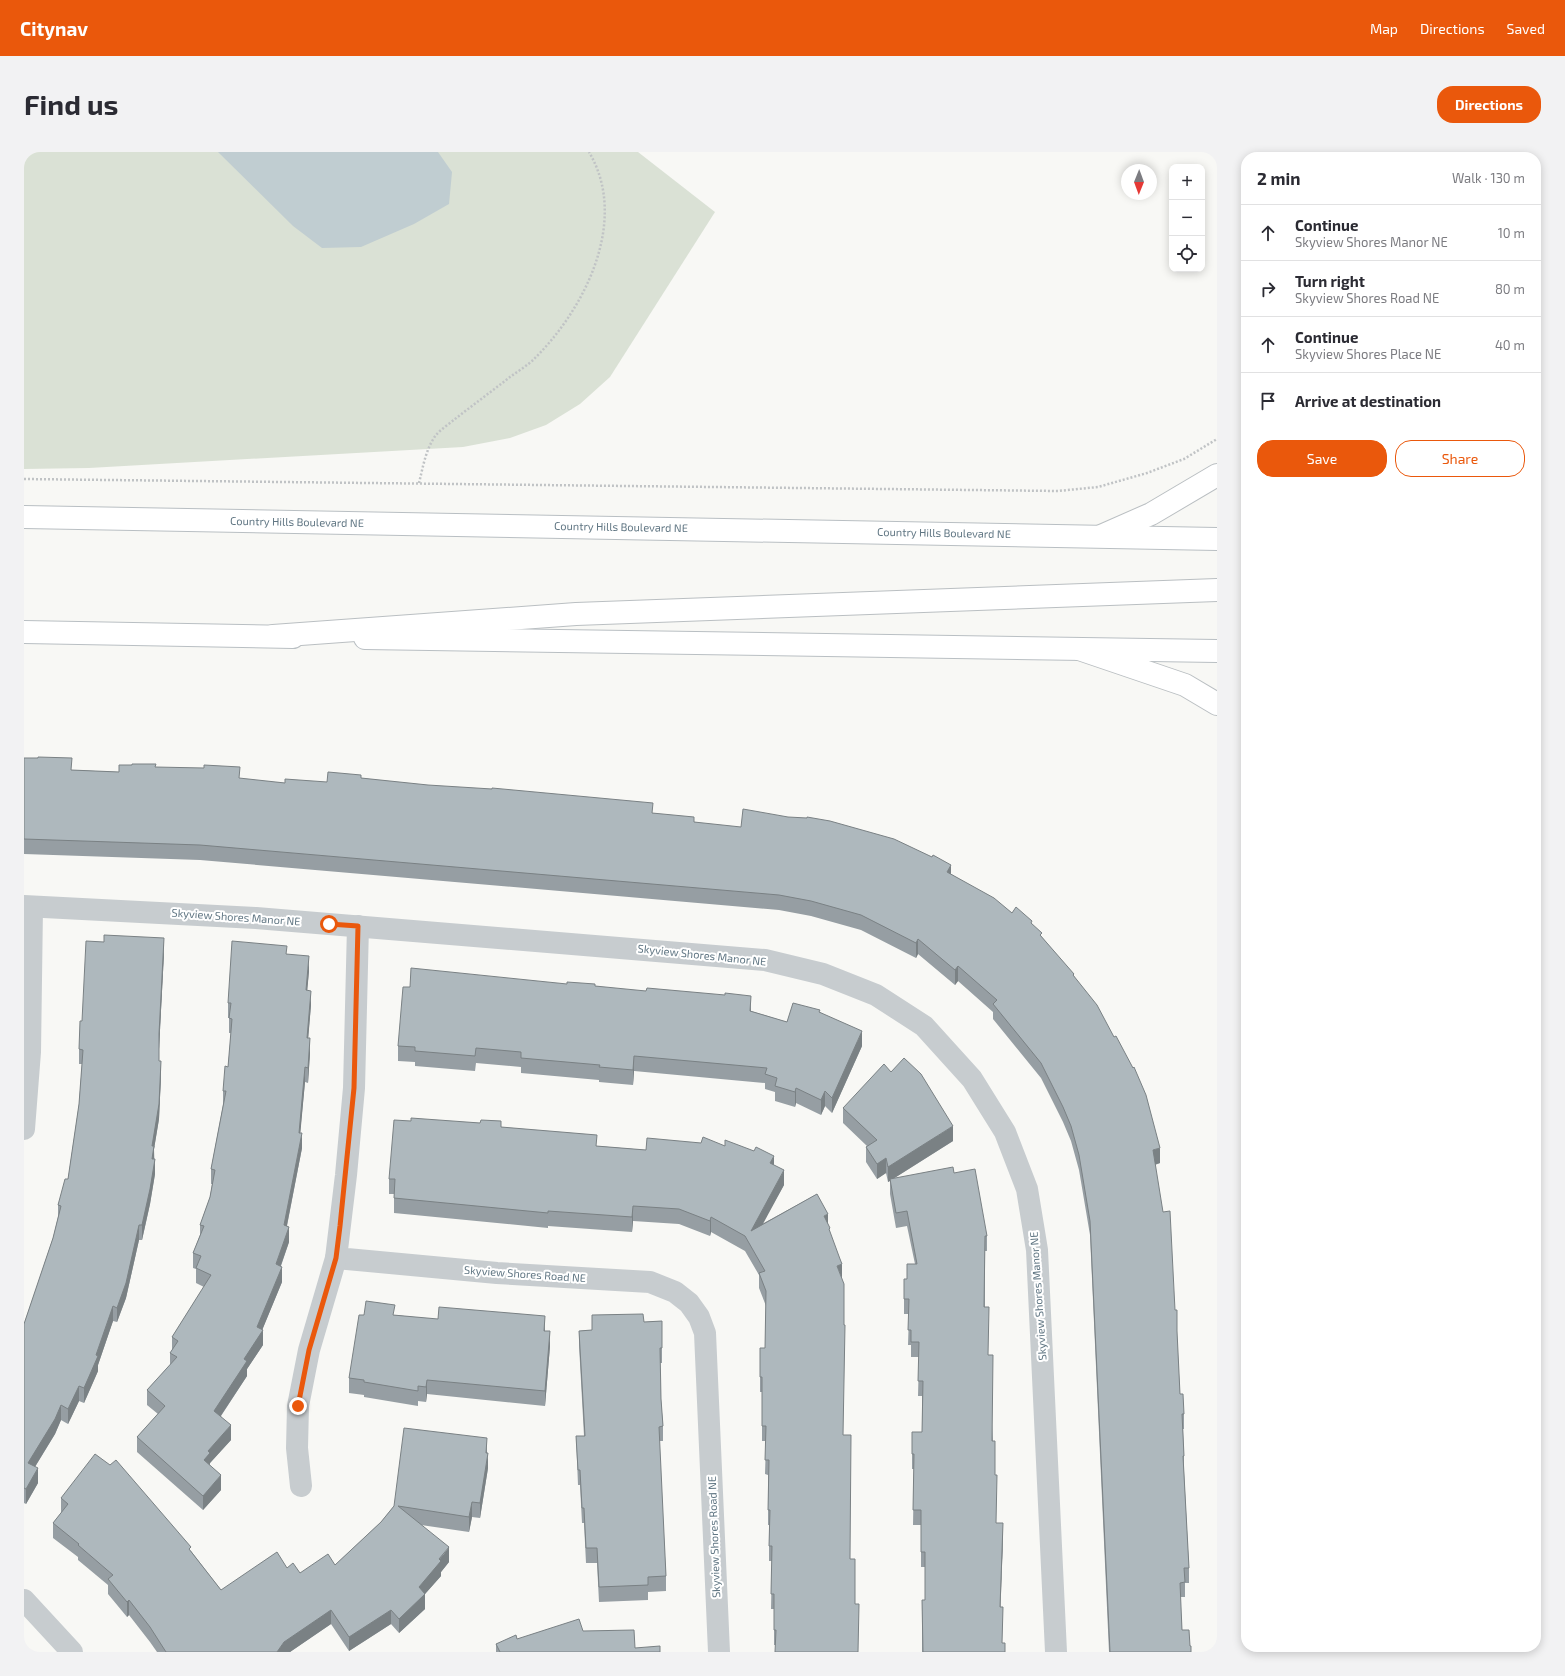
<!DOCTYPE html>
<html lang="en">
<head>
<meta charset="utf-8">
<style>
  body { margin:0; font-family:"Exo 2",sans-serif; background:#f2f2f3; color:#2b2b33 }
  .controls { position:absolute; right:12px; top:12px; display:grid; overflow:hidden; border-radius:8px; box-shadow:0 2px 10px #0003 }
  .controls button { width:36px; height:36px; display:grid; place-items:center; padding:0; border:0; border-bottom:1px solid #e1e1e2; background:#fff; color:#2b2b33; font:20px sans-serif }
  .compass { position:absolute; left:1097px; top:12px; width:36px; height:36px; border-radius:50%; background:#fff; box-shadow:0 2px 10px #0003; rotate:181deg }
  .stop { position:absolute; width:12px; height:12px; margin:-9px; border:3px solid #ea580c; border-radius:50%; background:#fff }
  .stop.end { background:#ea580c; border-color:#fff; box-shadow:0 1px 4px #0008 }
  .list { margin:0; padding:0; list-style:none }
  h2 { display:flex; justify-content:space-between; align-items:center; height:52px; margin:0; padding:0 16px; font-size:17px }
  h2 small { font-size:13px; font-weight:400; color:#7c7c81 }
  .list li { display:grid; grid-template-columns:26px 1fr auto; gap:12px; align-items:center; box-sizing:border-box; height:56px; padding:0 16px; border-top:1px solid #e1e1e2 }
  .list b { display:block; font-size:15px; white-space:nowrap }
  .list p { margin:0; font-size:13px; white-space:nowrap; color:#7c7c81 }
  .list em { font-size:13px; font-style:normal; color:#7c7c81 }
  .actions { display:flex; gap:8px; padding:12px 16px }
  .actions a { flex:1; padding:9px 0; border:1px solid #ea580c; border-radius:16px; text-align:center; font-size:14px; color:#ea580c }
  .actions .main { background:#ea580c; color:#fff }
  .icon { flex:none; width:22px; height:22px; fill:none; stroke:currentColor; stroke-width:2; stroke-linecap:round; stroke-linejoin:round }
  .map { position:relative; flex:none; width:1193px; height:1500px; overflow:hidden; border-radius:16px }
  header { display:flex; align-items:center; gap:24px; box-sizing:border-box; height:56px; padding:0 20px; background:#ea580c; color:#fff }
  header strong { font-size:19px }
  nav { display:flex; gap:22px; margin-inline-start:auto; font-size:14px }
  .intro { display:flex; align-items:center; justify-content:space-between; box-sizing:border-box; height:96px; padding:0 24px }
  h1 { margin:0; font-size:28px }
  .button { padding:10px 18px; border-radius:16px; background:#ea580c; color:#fff; font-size:14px; font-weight:700 }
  main { display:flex; gap:24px; padding:0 24px }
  aside { flex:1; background:#fff; border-radius:16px; box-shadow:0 2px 10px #0003 }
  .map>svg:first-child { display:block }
  .green { fill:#dae1d5 }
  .water { fill:#c0cdd1 }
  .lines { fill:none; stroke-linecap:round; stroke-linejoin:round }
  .secondary-casing { stroke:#b9bfc3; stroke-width:24 }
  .primary-casing { stroke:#babfc2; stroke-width:24 }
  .path { stroke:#c0c3c5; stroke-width:2.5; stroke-dasharray:2 2; stroke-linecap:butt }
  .street { stroke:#c7cccf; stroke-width:22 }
  .secondary { stroke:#fff; stroke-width:22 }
  .primary { stroke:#fff; stroke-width:22 }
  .wall { fill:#969ea3 }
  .shaded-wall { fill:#7a8184 }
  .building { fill:#aeb8bd; stroke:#7a8184 }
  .route { stroke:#ea580c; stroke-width:5 }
  .labels { text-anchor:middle; stroke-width:4; stroke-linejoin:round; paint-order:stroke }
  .street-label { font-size:11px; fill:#607683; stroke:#fff }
</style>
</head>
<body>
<header>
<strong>Citynav</strong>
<nav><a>Map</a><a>Directions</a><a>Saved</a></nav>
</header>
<div class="intro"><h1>Find us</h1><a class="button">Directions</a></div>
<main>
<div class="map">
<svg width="1193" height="1500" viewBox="0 0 1193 1500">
  <rect width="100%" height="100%" fill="#f8f8f5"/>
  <!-- green -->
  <polygon class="green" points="0,0 614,0 691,60 586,225 556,252 522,273 486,286 439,295 65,316 0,317"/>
  <!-- water -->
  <polygon class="water" points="194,0 414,0 428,20 425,52 390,72 337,95 298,96 269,74"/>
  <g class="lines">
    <!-- secondary casing -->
    <g class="secondary-casing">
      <g id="secondary">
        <polyline points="0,365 1193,387"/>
        <polyline points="0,480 269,485"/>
        <polyline points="341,486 1193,499"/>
      </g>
    </g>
    <!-- primary casing -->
    <g class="primary-casing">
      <g id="primary">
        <polyline points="1077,384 1127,362 1193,323"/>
        <polyline points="249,484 552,462 1193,438"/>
        <polyline points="1055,497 1161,533 1193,552"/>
      </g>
    </g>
    <!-- path -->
    <g class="path">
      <polyline points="0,327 1034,339 1074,335 1123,321 1160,307 1193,287"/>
      <path d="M395 331C399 315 402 296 412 283 417 277 425 272 431 267 449 253 468 239 486 225 493 220 501 215 508 209 560 159 606 69 565 0"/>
    </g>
    <!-- street -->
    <g class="street">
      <polyline points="0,754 232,766 741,808 799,822 852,843 900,874 948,927 981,980 1003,1037 1013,1098 1032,1500"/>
      <polyline points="334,774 330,936 322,1023 312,1106 473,1121 626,1130 651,1140 665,1151 675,1165 681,1181 695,1500"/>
      <polyline points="0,977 6,900 8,755"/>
      <polyline points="277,1334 273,1296 274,1254 285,1198 312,1106"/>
      <polyline points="0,1448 48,1500"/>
    </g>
    <!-- secondary -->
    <use href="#secondary" class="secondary"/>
    <!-- primary -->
    <use href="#primary" class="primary"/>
  </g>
  <!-- wall -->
  <g class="wall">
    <polygon points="0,606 48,618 95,620 132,615 216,627 261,631 303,630 337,626 629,661 670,670 927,722 988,761 1008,773 1050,824 1136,1011 1131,1013 1153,1183 1156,1242 1160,1262 1160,1277 1159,1277 1160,1304 1160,1319 1165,1416 1165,1431 1161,1431 1161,1445 1156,1445 1158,1478 1166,1494 1167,1500 1085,1500 1066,1083 1055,1018 1047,989 1039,970 1017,926 969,867 969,860 934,829 931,833 894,802 892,806 837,778 787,764 755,758 176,708 0,702"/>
    <polygon points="140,801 135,897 135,909 137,924 135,967 130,997 131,1022 126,1052 118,1088 115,1088 102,1146 93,1170 89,1169 74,1213 74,1219 60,1251 55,1249 44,1272 37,1268 31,1282 11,1315 14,1331 2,1352 0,1351 0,1172 29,1086 34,1065 34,1053 44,1027 55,952 58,912 55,912 55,897 58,869"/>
    <polygon points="263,802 285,819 283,838 287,853 284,886 286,901 284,931 281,930 276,981 278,996 263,1074 265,1090 257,1114 258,1130 238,1178 239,1193 223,1217 223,1224 197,1264 207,1288 186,1311 186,1313 197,1338 179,1358 113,1300 113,1285 134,1262 123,1253 123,1238 146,1213 146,1201 148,1198 148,1185 180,1135 172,1131 172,1117 169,1116 169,1101 176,1083 176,1073 186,1045 188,1032 187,1032 187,1017 199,953 199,939 204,915 207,881 205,881 205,866 204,866 204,851"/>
    <polygon points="543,832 571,834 727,859 763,870 796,860 838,894 808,961 801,954 797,963 772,951 771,955 751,949 751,940 741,937 741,931 610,919 609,933 575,930 575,928 497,921 497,915 452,911 451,919 391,914 391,910 374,909 374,894"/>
    <polygon points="819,956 929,989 869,1027 930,1021 963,1084 963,1099 961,1099 961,1155 971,1323 972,1371 979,1386 976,1455 978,1491 981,1500 898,1500 898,1448 901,1448 901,1415 897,1415 897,1373 889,1373 890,1317 888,1317 888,1302 898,1280 898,1244 894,1244 895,1205 887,1205 887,1193 884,1193 885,1162 880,1162 880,1127 883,1127 891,1112 883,1074 872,1076 866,1042 866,1029 864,1030 862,1021 853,1027 842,1010 842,995 843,994 819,971"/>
    <polygon points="387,969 456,971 477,975 573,994 622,998 701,994 750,1013 760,1033 738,1072 793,1042 752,1493 750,1493 750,1457 747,1457 748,1409 745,1409 745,1373 744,1373 744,1323 741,1322 742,1289 738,1289 738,1240 736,1240 736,1196 741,1196 742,1154 735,1136 735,1123 721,1099 687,1080 686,1084 655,1072 609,1069 608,1080 524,1074 524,1076 370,1061 370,1042 365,1042 365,1027"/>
    <polygon points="340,1163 371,1163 521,1179 526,1194 521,1254 403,1242 402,1250 394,1249 394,1254 340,1245 340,1243 325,1241 325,1226"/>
    <polygon points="568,1163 620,1170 638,1169 638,1211 636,1211 637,1247 639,1274 639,1289 635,1289 642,1424 642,1439 624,1440 624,1448 575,1450 573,1411 562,1411 560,1371 558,1371 556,1333 554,1333 552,1284 560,1284 555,1193 555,1179 568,1178"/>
    <polygon points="463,1301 464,1316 456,1366 448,1365 445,1380 397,1373 425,1410 417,1420 417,1424 401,1442 401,1457 375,1481 367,1472 325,1499 307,1472 266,1500 133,1500 126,1490 105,1463 103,1465 84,1442 84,1433 54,1408 54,1405 29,1386 29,1371 37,1361 37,1346 167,1399 197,1438 263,1416 276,1421 311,1413 357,1370 370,1354"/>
    <polygon points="559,1479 611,1496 636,1500 472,1500 472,1492 493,1487"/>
  </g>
  <!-- shaded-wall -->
  <g class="shaded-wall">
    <polygon points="927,713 927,728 923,720"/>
    <polygon points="140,786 140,801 135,897 135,882"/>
    <polygon points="894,787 894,802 892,806 892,791"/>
    <polygon points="285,804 285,819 282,853 282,838"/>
    <polygon points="934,814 934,829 931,833 931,818"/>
    <polygon points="287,839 287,853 283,901 283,886"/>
    <polygon points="727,844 727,858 726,874 726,859"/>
    <polygon points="838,879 838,894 808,961 808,946"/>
    <polygon points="286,886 286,901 284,931 284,916"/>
    <polygon points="610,904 610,919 609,933 609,918"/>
    <polygon points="137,909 137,924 135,967 130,997 130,1009 128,1021 128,994"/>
    <polygon points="281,915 281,930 275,996 275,981"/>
    <polygon points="772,936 772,951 771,955 771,940"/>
    <polygon points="801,939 801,954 797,963 797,948"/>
    <polygon points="929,974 929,989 864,1030 864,1015"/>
    <polygon points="278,981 278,996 260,1088 260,1073"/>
    <polygon points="1136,996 1136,1011 1129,1013 1129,998"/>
    <polygon points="750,1004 750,1019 746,1011"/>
    <polygon points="862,1006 862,1021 853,1027 853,1012"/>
    <polygon points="131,1007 131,1022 126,1052 118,1088 118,1073"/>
    <polygon points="760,1018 760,1033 727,1094 727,1079"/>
    <polygon points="609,1054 609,1069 608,1080 608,1065"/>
    <polygon points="804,1062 804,1077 800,1064"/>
    <polygon points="687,1065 687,1080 686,1084 686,1069"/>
    <polygon points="115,1073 115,1088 102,1146 93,1170 93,1156"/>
    <polygon points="265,1075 265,1090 252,1127 252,1112"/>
    <polygon points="818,1112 818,1127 813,1114"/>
    <polygon points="258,1115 258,1130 237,1181 239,1178 239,1193 223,1217 223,1224 190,1274 190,1259 233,1175"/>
    <polygon points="89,1154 89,1169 74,1213 74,1219 60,1251 60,1236 72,1203"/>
    <polygon points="521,1164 521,1179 520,1179"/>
    <polygon points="526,1179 526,1194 521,1254 521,1239"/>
    <polygon points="403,1228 403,1242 402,1250 402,1235"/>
    <polygon points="55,1234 55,1249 44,1272 44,1257"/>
    <polygon points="37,1253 37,1268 31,1282 4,1326 4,1311"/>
    <polygon points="207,1273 207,1288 186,1311 186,1316 180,1308 184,1299"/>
    <polygon points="463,1286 463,1301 462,1301"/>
    <polygon points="464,1301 464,1316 456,1366 456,1351"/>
    <polygon points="14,1316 14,1331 2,1352 2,1337"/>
    <polygon points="197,1323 197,1338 179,1358 179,1344"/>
    <polygon points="448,1350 448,1365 445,1380 445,1365"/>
    <polygon points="979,1371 979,1386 976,1470 976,1455"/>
    <polygon points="425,1395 425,1410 417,1420 417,1424 401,1442 401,1457 375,1481 375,1467 395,1435"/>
    <polygon points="105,1448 105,1463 103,1465 103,1450"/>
    <polygon points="307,1458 307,1472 266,1500 253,1500 260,1490"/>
    <polygon points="367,1458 367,1472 325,1499 325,1485"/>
  </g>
  <!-- building -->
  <g class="building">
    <polygon points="14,605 48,606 47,618 95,620 95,613 108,613 108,612 132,612 131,615 180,616 180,613 216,615 215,626 261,631 261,627 303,630 304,620 337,623 337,626 404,633 468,637 468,636 629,651 628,661 670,665 670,670 717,675 719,657 764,665 783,666 783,665 806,669 870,687 908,705 909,703 927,713 923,720 970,746 988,761 992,755 1008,769 1007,771 1018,781 1016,783 1050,822 1049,823 1073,853 1090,885 1092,884 1109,916 1110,915 1122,943 1136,996 1129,998 1139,1060 1146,1059 1151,1158 1153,1158 1153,1179 1156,1242 1159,1242 1160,1262 1158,1262 1160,1304 1159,1304 1165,1416 1160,1416 1161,1430 1156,1431 1158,1478 1165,1478 1166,1494 1167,1494 1167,1500 1086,1500 1066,1069 1055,1003 1047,974 1039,955 1017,911 969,852 973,848 934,814 931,818 894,787 892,791 837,763 787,749 755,743 176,693 0,687 0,606 14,606"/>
    <polygon points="80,783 140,786 135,882 135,909 137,909 135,952 128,994 130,994 128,1007 131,1007 126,1037 118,1073 115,1073 102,1131 93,1156 89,1154 72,1203 74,1204 60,1236 55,1234 44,1257 37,1253 31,1267 4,1311 14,1316 2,1337 0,1336 0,1172 29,1086 37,1054 34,1053 41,1027 44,1027 55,952 59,898 55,897 56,869 58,869 62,789 80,790"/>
    <polygon points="208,789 263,794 262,802 285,804 282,838 287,839 283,886 286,886 284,916 281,915 275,981 278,981 260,1073 265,1075 252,1112 258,1115 233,1175 239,1178 220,1207 223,1209 190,1259 207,1273 184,1299 186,1301 180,1308 197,1323 179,1344 113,1285 141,1254 123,1238 153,1205 146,1201 154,1189 148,1185 187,1123 172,1116 177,1104 169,1101 180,1074 176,1073 186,1045 191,1018 187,1017 202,939 199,939 201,914 204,915 208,867 205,866 207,851 204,851"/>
    <polygon points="387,816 543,832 543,830 571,832 571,834 622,839 623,836 701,843 701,841 727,844 726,859 763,870 769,851 796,858 795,860 838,879 808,946 801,939 797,948 772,936 771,940 751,934 753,926 741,922 743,916 610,904 609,918 575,915 576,913 497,906 497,900 452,896 451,904 391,899 391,895 374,894 379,835 386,835"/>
    <polygon points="880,906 897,922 929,974 864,1015 862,1006 853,1012 842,995 853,988 819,956 860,912 867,920"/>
    <polygon points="387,966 456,971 457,968 477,969 477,975 573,983 572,994 622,998 623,986 677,991 679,985 701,994 701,988 730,999 732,995 750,1004 746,1011 760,1018 727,1079 793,1042 804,1062 800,1064 806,1076 805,1077 816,1107 818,1112 813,1114 820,1132 820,1173 821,1173 819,1283 827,1283 826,1407 831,1407 831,1452 835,1452 834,1500 751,1500 752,1478 750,1478 750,1442 747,1442 748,1394 745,1394 746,1358 744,1358 745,1308 741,1308 742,1274 738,1274 738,1225 736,1225 736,1196 741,1196 742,1139 735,1121 741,1119 721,1084 687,1065 686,1069 655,1057 609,1054 608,1065 524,1059 524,1061 370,1046 371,1027 365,1027 370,968 387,969"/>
    <polygon points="929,1015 930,1021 951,1017 963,1084 961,1084 960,1155 965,1155 964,1203 969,1203 968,1289 971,1289 971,1323 973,1323 972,1371 979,1371 976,1455 979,1455 978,1491 981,1491 981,1500 899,1500 898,1448 901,1448 901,1400 897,1400 897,1358 889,1358 890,1302 888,1302 888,1280 898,1280 899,1229 894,1229 895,1190 887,1190 887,1178 884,1178 885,1147 880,1147 880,1127 883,1127 883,1112 893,1112 883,1059 872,1061 866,1027"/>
    <polygon points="342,1149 371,1153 369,1163 414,1167 415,1155 521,1164 520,1179 526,1179 521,1239 403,1228 402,1235 394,1234 394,1239 340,1230 340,1228 325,1226 335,1163 340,1163"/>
    <polygon points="619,1162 620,1170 638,1169 638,1196 636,1196 637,1247 639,1274 635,1275 642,1424 624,1425 624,1433 575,1435 573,1396 562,1396 560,1356 558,1356 556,1318 554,1318 552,1284 561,1284 555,1179 568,1178 568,1163"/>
    <polygon points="380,1276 463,1286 462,1301 464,1301 456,1351 448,1350 445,1365 374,1354 425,1395 415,1407 417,1409 395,1435 401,1442 375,1467 367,1458 325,1485 307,1458 260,1490 253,1500 142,1500 126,1475 105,1448 103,1450 84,1427 89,1423 54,1393 55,1392 29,1371 44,1352 37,1346 71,1302 86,1313 92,1308 167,1395 165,1397 197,1438 253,1400 263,1416 269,1411 276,1421 304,1402 311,1413 357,1370 370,1354"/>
    <polygon points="555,1467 559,1479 610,1478 611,1496 636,1494 636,1500 476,1500 472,1492 492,1483 493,1487"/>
  </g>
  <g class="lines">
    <!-- route -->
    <polyline class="route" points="274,1254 285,1198 312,1106 316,1074 330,936 334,774 305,772"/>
  </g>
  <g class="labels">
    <!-- street labels -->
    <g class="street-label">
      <text transform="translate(273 370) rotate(1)" y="4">Country Hills Boulevard NE</text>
      <text transform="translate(597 375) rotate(1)" y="4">Country Hills Boulevard NE</text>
      <text transform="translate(920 381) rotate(1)" y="4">Country Hills Boulevard NE</text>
      <text transform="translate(212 765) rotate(4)" y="4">Skyview Shores Manor NE</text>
      <text transform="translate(678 803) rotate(6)" y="4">Skyview Shores Manor NE</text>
      <text transform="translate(501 1122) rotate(4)" y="4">Skyview Shores Road NE</text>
      <text transform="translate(1014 1144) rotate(-94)" y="4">Skyview Shores Manor NE</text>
      <text transform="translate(690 1385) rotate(-92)" y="4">Skyview Shores Road NE</text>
    </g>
  </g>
</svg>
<div class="controls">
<button>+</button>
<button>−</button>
<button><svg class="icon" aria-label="locate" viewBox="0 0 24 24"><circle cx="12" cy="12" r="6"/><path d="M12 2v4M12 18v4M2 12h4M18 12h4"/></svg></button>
</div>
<svg class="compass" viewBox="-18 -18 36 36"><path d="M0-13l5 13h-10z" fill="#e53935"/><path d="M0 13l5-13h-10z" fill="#7c7c81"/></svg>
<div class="stop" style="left:305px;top:772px"></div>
<div class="stop end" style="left:274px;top:1254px"></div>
</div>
<aside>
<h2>2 min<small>Walk · 130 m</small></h2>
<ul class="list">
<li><svg class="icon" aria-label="ahead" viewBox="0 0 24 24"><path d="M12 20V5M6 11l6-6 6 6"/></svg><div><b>Continue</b><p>Skyview Shores Manor NE</p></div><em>10 m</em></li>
<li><svg class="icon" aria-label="right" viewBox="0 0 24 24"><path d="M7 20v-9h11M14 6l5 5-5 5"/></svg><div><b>Turn right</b><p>Skyview Shores Road NE</p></div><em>80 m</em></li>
<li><svg class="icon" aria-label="ahead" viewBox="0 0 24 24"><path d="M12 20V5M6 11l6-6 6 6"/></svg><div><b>Continue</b><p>Skyview Shores Place NE</p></div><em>40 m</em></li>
<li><svg class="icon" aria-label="arrive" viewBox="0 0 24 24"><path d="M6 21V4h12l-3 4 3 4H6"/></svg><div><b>Arrive at destination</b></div></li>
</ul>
<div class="actions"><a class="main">Save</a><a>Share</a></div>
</aside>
</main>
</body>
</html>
